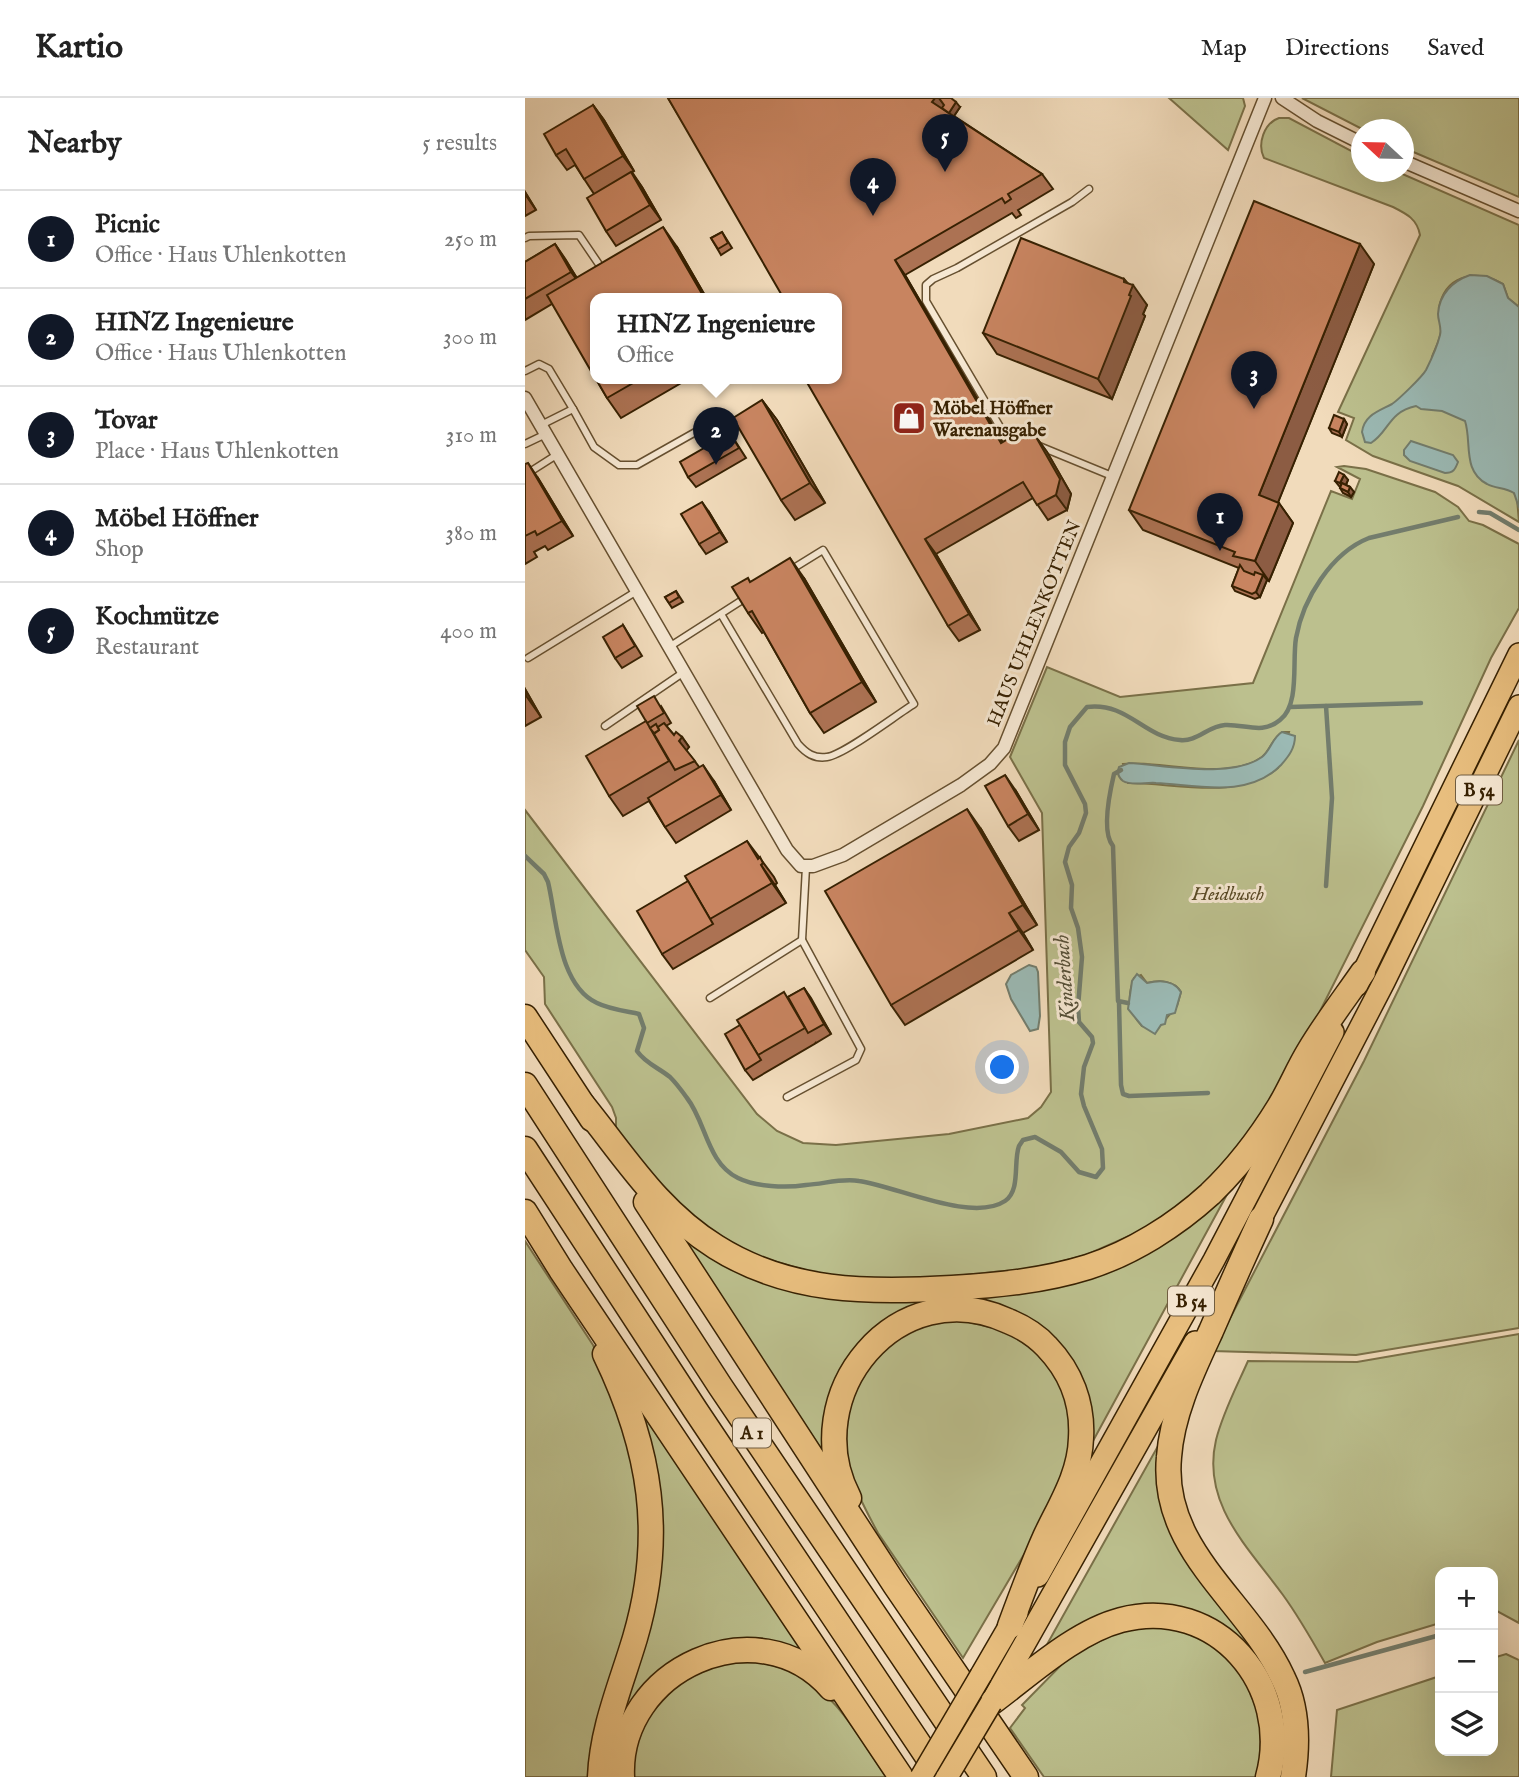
<!DOCTYPE html>
<html lang="en">
<head>
<meta charset="utf-8">
<style>
  body { margin:0; font-family:"IM FELL English",serif; background:#f6f6f6; color:#222 }
  .controls { position:absolute; right:21px; bottom:21px; display:grid; overflow:hidden; border-radius:14px; box-shadow:0 7px 28px #0002 }
  .controls button { width:63px; height:63px; display:grid; place-items:center; padding:0; border:0; border-bottom:2px solid #e0e0e0; background:#fff; color:#222; font:35px sans-serif }
  .compass { position:absolute; left:826px; top:21px; width:63px; height:63px; border-radius:50%; background:#fff; box-shadow:0 7px 28px #0002; rotate:292deg }
  .you { position:absolute; left:478px; top:970px; width:24px; height:24px; margin:-18px; border:5px solid #fff; border-radius:50%; background:#1a73e8; box-shadow:0 0 0 10px #1a73e833 }
  .badge { display:grid; place-items:center; width:46px; height:46px; border-radius:50%; background:#111827; color:#fff; font-size:23px; font-weight:700 }
  .pin { position:absolute; translate:-50% -58px; filter:drop-shadow(0 2px 4px #0008) }
  .pin::after { content:''; position:absolute; top:37px; width:24px; height:21px; background:inherit; clip-path:polygon(0 0,100% 0,50% 100%) }
  .popup { position:absolute; left:65px; top:195px; width:252px; height:91px; box-sizing:border-box; display:grid; place-content:center; border-radius:14px; background:#fff; filter:drop-shadow(0 2px 5px #0005); font-size:23px; white-space:nowrap; color:#767676 }
  .popup b { font-size:26px; color:#222 }
  .popup::after { content:''; position:absolute; left:50%; top:100%; margin-left:-14px; border:14px solid transparent; border-top-color:#fff }
  .list { margin:0; padding:0; list-style:none }
  h2 { display:flex; justify-content:space-between; align-items:center; height:91px; margin:0; padding:0 28px; font-size:30px }
  h2 small { font-size:23px; font-weight:400; color:#767676 }
  .list li { display:grid; grid-template-columns:46px 1fr auto; gap:21px; align-items:center; box-sizing:border-box; height:98px; padding:0 28px; border-top:2px solid #e0e0e0 }
  .list b { display:block; font-size:26px; white-space:nowrap }
  .list p { margin:0; font-size:23px; white-space:nowrap; color:#767676 }
  .list em { font-size:23px; font-style:normal; color:#767676 }
  .icon { flex:none; width:38px; height:38px; fill:none; stroke:currentColor; stroke-width:2; stroke-linecap:round; stroke-linejoin:round }
  .map { position:relative; flex:none; width:994px; height:1679px; overflow:hidden }
  header { display:flex; align-items:center; gap:42px; box-sizing:border-box; height:98px; padding:0 35px; background:#fff; border-bottom:2px solid #e0e0e0 }
  header strong { font-size:33px }
  nav { display:flex; gap:38px; margin-inline-start:auto; font-size:24px }
  main { display:flex }
  aside { flex:1; background:#fff }
  .map>svg:first-child { display:block }
  .green { fill:#bcc08e; stroke:#7a7048; stroke-width:2; fill-rule:evenodd }
  .water { fill:#9bbab5; stroke:#737d6d; stroke-width:2 }
  .lines { fill:none; stroke-linecap:round; stroke-linejoin:round }
  .stream { stroke:#737d6d; stroke-width:4.5 }
  .service-casing { stroke:#665030; stroke-width:9 }
  .minor-casing { stroke:#665030; stroke-width:15 }
  .trunk-casing { stroke:#372102; stroke-width:24 }
  .motorway-casing { stroke:#372102; stroke-width:27 }
  .service { stroke:#f6e8d3; stroke-width:6 }
  .minor { stroke:#f6e8d3; stroke-width:12 }
  .trunk { stroke:#e8be7e; stroke-width:21 }
  .motorway { stroke:#e8be7e; stroke-width:24 }
  .trunk-bridge-casing { stroke:#372102; stroke-width:24; stroke-linecap:butt }
  .trunk-bridge { stroke:#e8be7e; stroke-width:21 }
  .wall { fill:#ac7253; stroke:#372102; stroke-width:2 }
  .shaded-wall { fill:#8c5c43; stroke:#372102; stroke-width:2 }
  .building { fill:#c88460; stroke:#372102; stroke-width:2 }
  .labels { text-anchor:middle; stroke-width:6; stroke-linejoin:round; paint-order:stroke }
  .shield { fill:#f6e8d3; stroke:#705d41; stroke-width:2 }
  .shield-label { font-size:18px; font-weight:bold; fill:#372102 }
  .poi-label { font-size:19px; font-weight:bold; fill:#372102; stroke:#f6e8d3; text-anchor:start }
  .street-label { font-size:19px; fill:#372102; stroke:#f6e8d3 }
  .park-label { font-size:19px; font-style:italic; fill:#584925; stroke:#f6e8d3 }
  .water-label { font-size:21px; font-style:italic; fill:#554f38; stroke:#f6e8d3 }
</style>
</head>
<body>
<header>
<strong>Kartio</strong>
<nav><a>Map</a><a>Directions</a><a>Saved</a></nav>
</header>
<main>
<aside>
<h2>Nearby<small>5 results</small></h2>
<ul class="list">
<li><span class="badge">1</span><div><b>Picnic</b><p>Office · Haus Uhlenkotten</p></div><em>250 m</em></li>
<li><span class="badge">2</span><div><b>HINZ Ingenieure</b><p>Office · Haus Uhlenkotten</p></div><em>300 m</em></li>
<li><span class="badge">3</span><div><b>Tovar</b><p>Place · Haus Uhlenkotten</p></div><em>310 m</em></li>
<li><span class="badge">4</span><div><b>Möbel Höffner</b><p>Shop</p></div><em>380 m</em></li>
<li><span class="badge">5</span><div><b>Kochmütze</b><p>Restaurant</p></div><em>400 m</em></li>
</ul>
</aside>
<div class="map">
<svg width="994" height="1679" viewBox="0 0 994 1679">
  <rect width="100%" height="100%" fill="#f1dbbb"/>
  <filter id="stains"><feTurbulence type="fractalNoise" baseFrequency=".00286" numOctaves="4"/><feColorMatrix values="0 0 0 0 .2 0 0 0 0 .09 0 0 0 0 .02 0 0 0 .5 -.17"/></filter>
  <radialGradient id="worn" r=".72"><stop offset=".6" stop-color="#630" stop-opacity="0"/><stop offset="1" stop-color="#630" stop-opacity=".3"/></radialGradient>
  <!-- green -->
  <g class="green">
    <polygon points="644,0 718,0 720,8 703,52"/>
    <polygon points="777,0 994,0 994,99 879,50 878,32 837,31"/>
    <path d="M754 20H764L836 58V74H873L994 127V209L983 200 978 186C954 172 924 175 915 205 912 215 916 223 916 233 915 242 910 251 907 259L992 400 994 424 933 388 848 358 821 342 829 320 813 314 895 137C892 121 882 116 868 109L739 60C732 46 739 25 754 20Z"/>
    <path d="M819 368 841 371 910 394 933 409 944 423 958 427 994 446V510L966 560 898 708 781 941 749 1001 714 1051 660 1104 618 1132 561 1157 511 1170 418 1179 354 1181 297 1177 228 1157 166 1120 91 1035V1020L87 1009 20 906 19 879 0 852V712L232 1016 252 1033 278 1045 311 1047 424 1036 503 1020 516 1009 526 994 517 715 485 659 522 569 595 599 728 585 806 393 827 401 835 381 812 369ZM757 634H764L753 670C711 703 653 685 603 685L598 666C637 662 704 684 737 659 746 652 747 640 757 634ZM616 877 622 885C634 882 649 882 656 894L652 908 633 930 617 928C603 913 602 899 609 880Z"/>
    <polygon points="994,642 994,1230 831,1257 688,1253 839,963"/>
    <polygon points="705,1091 568,1343 566,1343 562,1317 483,1214 351,1233 306,1366 144,1121 230,1174 503,1190"/>
    <polygon points="0,1143 68,1247 82,1275 99,1321 117,1423 110,1491 66,1679 0,1679"/>
    <path d="M435 1222 482 1233 510 1253 525 1270 535 1287 543 1310 545 1335 543 1359 521 1419 438 1560 353 1435C340 1411 327 1387 323 1361 314 1302 346 1244 403 1226 413 1223 425 1223 435 1222Z"/>
    <path d="M994 1236V1525L968 1511V1474H915V1525L852 1544 800 1565C787 1542 774 1519 758 1497 724 1450 676 1406 691 1342 698 1314 712 1288 723 1263L832 1264Z"/>
    <polygon points="110,1305 281,1553 189,1548 82,1659 122,1516"/>
    <polygon points="633,1348 633,1373 756,1591 760,1679 750,1679 756,1634 674,1518 520,1550"/>
    <polygon points="645,1529 677,1540 716,1572 736,1621 735,1666 731,1679 519,1679 485,1630 500,1610 497,1607 546,1557 599,1531"/>
    <polygon points="981,1556 994,1562 994,1679 806,1679 812,1612 915,1578 915,1653 968,1653 968,1560"/>
    <path d="M234 1564C242 1566 252 1568 261 1571 308 1589 334 1639 361 1679H108L110 1651 123 1618 158 1581 195 1565Z"/>
  </g>
  <!-- water -->
  <g class="water">
    <path d="M945 177 962 178 978 186 983 200 994 209V410L989 395C980 389 971 391 962 386 937 373 947 344 940 323L917 313 896 311 891 308C863 314 864 334 846 345L840 344 837 334C839 317 854 313 867 306 873 302 897 279 901 272 906 262 912 249 915 237 917 230 913 223 913 216 914 196 928 183 945 177Z"/>
    <path d="M886 343 928 357 933 364C930 372 928 375 920 375L885 363 879 357V352Z"/>
    <path d="M757 634 770 638C770 650 764 658 756 667 723 701 672 687 631 685 622 684 606 688 598 683 593 679 592 674 594 669L604 665C640 667 706 681 737 659 746 652 747 640 757 634Z"/>
    <polygon points="504,867 511,869 513,874 515,918 513,931 505,933 486,901 481,886 486,877"/>
    <path d="M612 876 622 885C634 882 649 882 656 894L650 915 642 917 640 926 636 927 630 936 617 928 603 911 607 883Z"/>
  </g>
  <g class="lines">
    <!-- stream -->
    <g class="stream">
      <polyline points="954,414 965,415 994,432"/>
      <polyline points="801,608 807,700 801,788"/>
      <polyline points="765,609 896,605"/>
      <path d="M596 672 589 676C585 693 576 734 588 748L593 903 603 905"/>
      <path d="M0 758 19 776 23 784C32 821 33 887 72 905 84 911 100 913 114 916L119 930 112 953C120 965 134 970 145 979 151 985 157 993 162 1000 181 1024 182 1065 213 1080 231 1089 261 1090 281 1087 299 1086 316 1080 334 1083 371 1088 447 1125 480 1103 496 1092 488 1064 494 1048L498 1042 510 1039 536 1054 554 1074 571 1079 578 1070 577 1051 559 1008 556 996 559 969 568 945 567 939 554 924 553 909 557 859 553 830 546 810 547 787 540 764 544 749 554 735 561 715 560 706 540 667V644L545 629 562 609C603 604 618 639 655 642 672 644 683 628 700 627 721 626 737 637 755 622 775 607 767 563 771 540 778 501 806 455 844 440L933 419"/>
      <polyline points="594,904 596,987 598,996 604,998 683,995"/>
      <polyline points="780,1574 915,1537"/>
    </g>
    <!-- service casing -->
    <g class="service-casing">
      <g id="service">
        <polyline points="0,140 4,138 54,137 73,165"/>
        <polyline points="0,273 14,266 24,271 48,311 16,327"/>
        <polyline points="48,311 69,349 94,367 112,367 190,323"/>
        <polyline points="494,341 478,334 401,203 401,187 408,181 432,170 547,104 564,91"/>
        <polyline points="0,346 21,336"/>
        <polyline points="514,348 587,378"/>
        <polyline points="0,377 33,356"/>
        <path d="M196 516 273 646C281 655 289 661 302 659 319 657 371 617 389 606L298 452 264 473"/>
        <polyline points="144,549 222,499"/>
        <polyline points="3,560 112,493"/>
        <polyline points="80,628 159,574"/>
        <polyline points="185,900 277,842 281,769"/>
        <polyline points="262,999 331,962 336,951 277,842"/>
      </g>
    </g>
    <!-- minor casing -->
    <g class="minor-casing">
      <g id="minor">
        <polyline points="757,0 792,23 836,45"/>
        <polyline points="878,63 994,113"/>
        <polyline points="0,300 262,752 276,768 288,768 318,757 436,687 465,666 479,650 740,0"/>
      </g>
    </g>
    <!-- trunk casing -->
    <g class="trunk-casing">
      <g id="trunk">
        <polyline points="832,887 994,556"/>
        <polyline points="728,1136 859,884 994,608"/>
        <polyline points="513,1478 689,1162 808,934"/>
        <polyline points="456,1577 492,1515"/>
        <polyline points="469,1600 670,1244"/>
      </g>
    </g>
    <!-- motorway casing -->
    <g class="motorway-casing">
      <g id="motorway">
        <polyline points="0,919 67,1021"/>
        <polyline points="0,987 195,1288 459,1679"/>
        <path d="M58 1007C101 1060 132 1112 191 1149 264 1195 344 1195 427 1190 473 1187 518 1183 563 1169 607 1155 651 1127 685 1096 712 1070 735 1040 754 1009 765 991 773 971 784 953 800 926 820 900 838 874"/>
        <polyline points="0,1051 171,1313 416,1679"/>
        <polyline points="121,1104 370,1487 501,1679"/>
        <polyline points="0,1114 36,1172 376,1679"/>
        <path d="M736 1121C719 1158 702 1196 686 1233 668 1272 647 1315 644 1359 635 1453 723 1503 758 1580 773 1610 773 1646 768 1679"/>
        <path d="M324 1400C270 1297 373 1172 483 1223 498 1229 511 1237 522 1249 546 1274 558 1306 556 1340 555 1377 535 1407 520 1439 507 1468 496 1498 485 1528"/>
        <path d="M466 1605C504 1577 550 1534 596 1522 692 1497 768 1588 743 1679"/>
        <path d="M75 1679C77 1630 96 1587 110 1540 140 1438 126 1351 80 1256"/>
        <path d="M97 1679C92 1571 233 1507 306 1590"/>
      </g>
    </g>
    <!-- service -->
    <use href="#service" class="service"/>
    <!-- minor -->
    <use href="#minor" class="minor"/>
    <!-- trunk -->
    <use href="#trunk" class="trunk"/>
    <!-- motorway -->
    <use href="#motorway" class="motorway"/>
    <!-- trunk-bridge casing -->
    <g class="trunk-bridge-casing">
      <g id="trunk-bridge">
        <polyline points="396,1679 456,1577"/>
        <polyline points="422,1679 466,1605"/>
      </g>
    </g>
    <!-- trunk-bridge -->
    <use href="#trunk-bridge" class="trunk-bridge"/>
  </g>
  <!-- wall -->
  <g class="wall">
    <polygon points="143,0 435,9 429,18 517,76 528,91 493,112 496,117 491,120 487,115 380,177 477,344 511,339 522,354 546,396 542,412 523,422 508,400 411,456 455,532 434,543 423,528 312,281"/>
    <polygon points="68,7 79,22 109,73 107,74 117,89 136,122 91,148 81,133 69,96 50,67 42,72 31,57"/>
    <polygon points="0,94 11,112 0,118"/>
    <polygon points="197,134 207,150 196,157 186,140"/>
    <polygon points="30,146 52,180 152,149 182,201 70,201 27,206 0,222 0,164"/>
    <polygon points="849,166 753,404 768,425 744,483 742,482 735,499 730,501 710,493 707,488 714,470 618,432 604,412"/>
    <polygon points="599,181 622,207 618,216 620,218 587,301 472,256 458,235"/>
    <polygon points="71,281 163,281 96,320 82,300"/>
    <polygon points="237,302 252,322 300,405 270,422 256,402"/>
    <polygon points="819,321 822,326 817,339 807,335 804,330"/>
    <polygon points="205,335 221,360 171,389 163,379"/>
    <polygon points="819,377 823,382 821,387 825,389 829,394 826,399 818,395 815,390 815,389 810,383"/>
    <polygon points="13,380 48,438 23,452 20,448 9,454 12,459 0,466 0,417"/>
    <polygon points="184,414 202,444 181,456 174,446"/>
    <polygon points="279,480 351,604 299,635 285,615 239,534 237,535 223,515 225,484"/>
    <polygon points="151,493 158,504 147,510 140,499"/>
    <polygon points="98,527 117,558 97,570 90,560"/>
    <polygon points="0,591 16,619 0,628"/>
    <polygon points="136,608 146,625 141,628 149,637 157,639 164,649 161,652 175,670 189,683 206,712 151,745 140,729 124,703 98,718 84,698 121,623"/>
    <polygon points="491,693 514,732 494,743 483,728"/>
    <polygon points="456,731 512,827 498,835 508,852 380,927 366,907"/>
    <polygon points="222,743 249,779 252,785 250,787 261,805 148,871 137,856 163,783"/>
    <polygon points="279,890 306,936 291,945 290,944 291,945 228,982 220,972 263,899"/>
  </g>
  <!-- shaded-wall -->
  <g class="shaded-wall">
    <polygon points="410,0 414,0 423,12 419,17 407,4"/>
    <polygon points="431,4 435,9 425,24 421,19"/>
    <polygon points="68,7 79,22 109,73 98,58"/>
    <polygon points="106,74 117,89 136,122 125,107"/>
    <polygon points="0,94 11,112 0,96"/>
    <polygon points="138,129 152,149 182,201 180,201"/>
    <polygon points="30,146 41,162 57,189 46,174"/>
    <polygon points="835,146 849,166 748,417 734,397"/>
    <polygon points="370,162 380,177 487,360 476,345"/>
    <polygon points="599,181 606,191 608,187 622,207 618,216 620,218 587,301 573,281"/>
    <polygon points="237,302 252,322 300,405 285,385"/>
    <polygon points="819,321 822,326 817,339 814,334"/>
    <polygon points="511,339 522,354 546,396 542,412 531,397"/>
    <polygon points="3,365 13,380 48,438 37,423"/>
    <polygon points="819,377 823,382 819,391 815,385"/>
    <polygon points="825,389 829,394 826,399 823,394"/>
    <polygon points="177,404 184,414 202,444 195,434"/>
    <polygon points="754,405 768,425 744,483 730,463"/>
    <polygon points="400,441 411,456 455,532 444,516"/>
    <polygon points="265,460 279,480 351,604 337,584"/>
    <polygon points="738,477 742,482 735,499 731,494"/>
    <polygon points="0,591 16,619 2,599 0,595"/>
    <polygon points="157,639 164,649 161,653 154,643"/>
    <polygon points="178,667 189,683 206,712 196,697"/>
    <polygon points="480,677 491,693 514,732 503,716"/>
    <polygon points="442,711 456,731 512,827 498,807"/>
    <polygon points="236,767 250,787 261,805 247,785"/>
    <polygon points="484,815 498,835 508,852 494,832"/>
    <polygon points="279,890 286,900 306,936 299,926"/>
  </g>
  <!-- building -->
  <g class="building">
    <polygon points="143,0 410,0 407,4 517,76 483,96 486,101 480,105 477,100 370,162 476,345 496,333 511,339 535,381 531,397 512,407 498,384 400,441 444,516 423,528 280,281 312,281 312,201 259,201"/>
    <polygon points="414,0 426,0 431,4 424,15 417,10 419,7"/>
    <polygon points="68,7 98,58 59,81 41,51 31,57 19,36"/>
    <polygon points="106,74 125,107 81,133 62,100"/>
    <polygon points="729,103 835,146 734,397 754,405 730,463 708,458 710,454 604,412"/>
    <polygon points="138,129 180,201 70,201 70,280 22,197"/>
    <polygon points="197,134 203,145 193,151 186,140"/>
    <polygon points="496,140 599,181 599,184 608,187 604,197 606,198 573,281 458,235"/>
    <polygon points="30,146 46,174 0,201 0,164"/>
    <polygon points="71,281 115,281 82,300"/>
    <polygon points="237,302 285,385 256,402 208,320"/>
    <polygon points="809,317 819,321 814,334 804,330"/>
    <polygon points="205,335 214,350 163,379 155,364"/>
    <polygon points="3,365 37,423 12,437 10,433 0,438 0,366"/>
    <polygon points="814,374 819,377 815,385 810,383"/>
    <polygon points="817,385 825,389 823,394 815,390"/>
    <polygon points="177,404 195,434 174,446 156,416"/>
    <polygon points="265,460 337,584 285,615 227,513 223,515 207,489 223,480 225,484"/>
    <polygon points="715,467 719,473 729,477 730,474 738,477 731,494 727,496 707,488"/>
    <polygon points="151,493 154,499 144,505 140,499"/>
    <polygon points="98,527 110,548 90,560 78,539"/>
    <polygon points="129,598 139,615 122,625 112,608"/>
    <polygon points="121,623 144,663 84,698 61,658"/>
    <polygon points="139,625 149,637 151,634 157,639 154,643 170,663 150,672 129,636 134,632 133,629"/>
    <polygon points="131,626 134,632 129,635 125,630"/>
    <polygon points="178,667 196,697 140,729 123,700"/>
    <polygon points="480,677 503,716 483,728 460,688"/>
    <polygon points="442,711 498,807 484,815 494,832 366,907 300,793"/>
    <polygon points="222,743 233,761 235,759 238,765 236,767 247,785 185,821 160,778"/>
    <polygon points="163,783 188,826 137,856 112,813"/>
    <polygon points="279,890 299,926 283,935 263,899"/>
    <polygon points="259,894 280,930 233,957 212,922"/>
    <polygon points="215,927 236,962 220,972 200,936"/>
  </g>
  <!-- icons -->
  <defs>
    <g id="shop-square" transform="scale(1.75)"><rect x="-9" y="-9" width="18" height="18" rx="4" fill="#8f2418" stroke="#f6e8d3"/><path d="M-5-2.5h2.3a2.7 3.5 0 0 1 5.4 0H5L5.5 6h-11ZM-1.5-2.5h3a1.5 2.3 0 0 0-3 0Z" fill="#fff"/></g>
  </defs>
  <g fill-rule="evenodd">
    <use href="#shop-square" x="384" y="320"/>
  </g>
  <g class="labels">
    <!-- shield labels -->
    <g class="shield">
      <rect x="931" y="677.5" width="46" height="29" rx="5"/>
      <rect x="643" y="1188.5" width="46" height="29" rx="5"/>
      <rect x="208" y="1320.5" width="38" height="29" rx="5"/>
    </g>
    <g class="shield-label">
      <text x="954" y="698">B 54</text>
      <text x="666" y="1209">B 54</text>
      <text x="227" y="1341">A 1</text>
    </g>
    <!-- poi labels -->
    <g class="poi-label">
      <text x="408" y="316">Möbel Höffner<tspan x="408" dy="22">Warenausgabe</tspan></text>
    </g>
    <!-- street labels -->
    <g class="street-label">
      <text transform="translate(508 525) rotate(-68)" y="7">HAUS UHLENKOTTEN</text>
    </g>
    <!-- park labels -->
    <g class="park-label">
      <text x="703" y="802">Heidbusch</text>
    </g>
    <!-- water labels -->
    <g class="water-label">
      <text transform="translate(539 880) rotate(-94)" y="7">Kinderbach</text>
    </g>
  </g>
  <rect width="100%" height="100%" filter="url(#stains)"/>
  <rect width="100%" height="100%" fill="url(#worn)"/>
</svg>
<div class="controls">
<button>+</button>
<button>−</button>
<button><svg class="icon" aria-label="layers" viewBox="0 0 24 24"><path d="M12 4l9 5-9 5-9-5zM3 14l9 5 9-5"/></svg></button>
</div>
<svg class="compass" viewBox="-18 -18 36 36"><path d="M0-13l5 13h-10z" fill="#e53935"/><path d="M0 13l5-13h-10z" fill="#767676"/></svg>
<div class="you"></div>
<div class="pin badge" style="left:695px;top:453px">1</div>
<div class="pin badge" style="left:191px;top:367px">2</div>
<div class="popup"><b>HINZ Ingenieure</b>Office</div>
<div class="pin badge" style="left:729px;top:311px">3</div>
<div class="pin badge" style="left:348px;top:118px">4</div>
<div class="pin badge" style="left:420px;top:74px">5</div>
</div>
</main>
</body>
</html>
